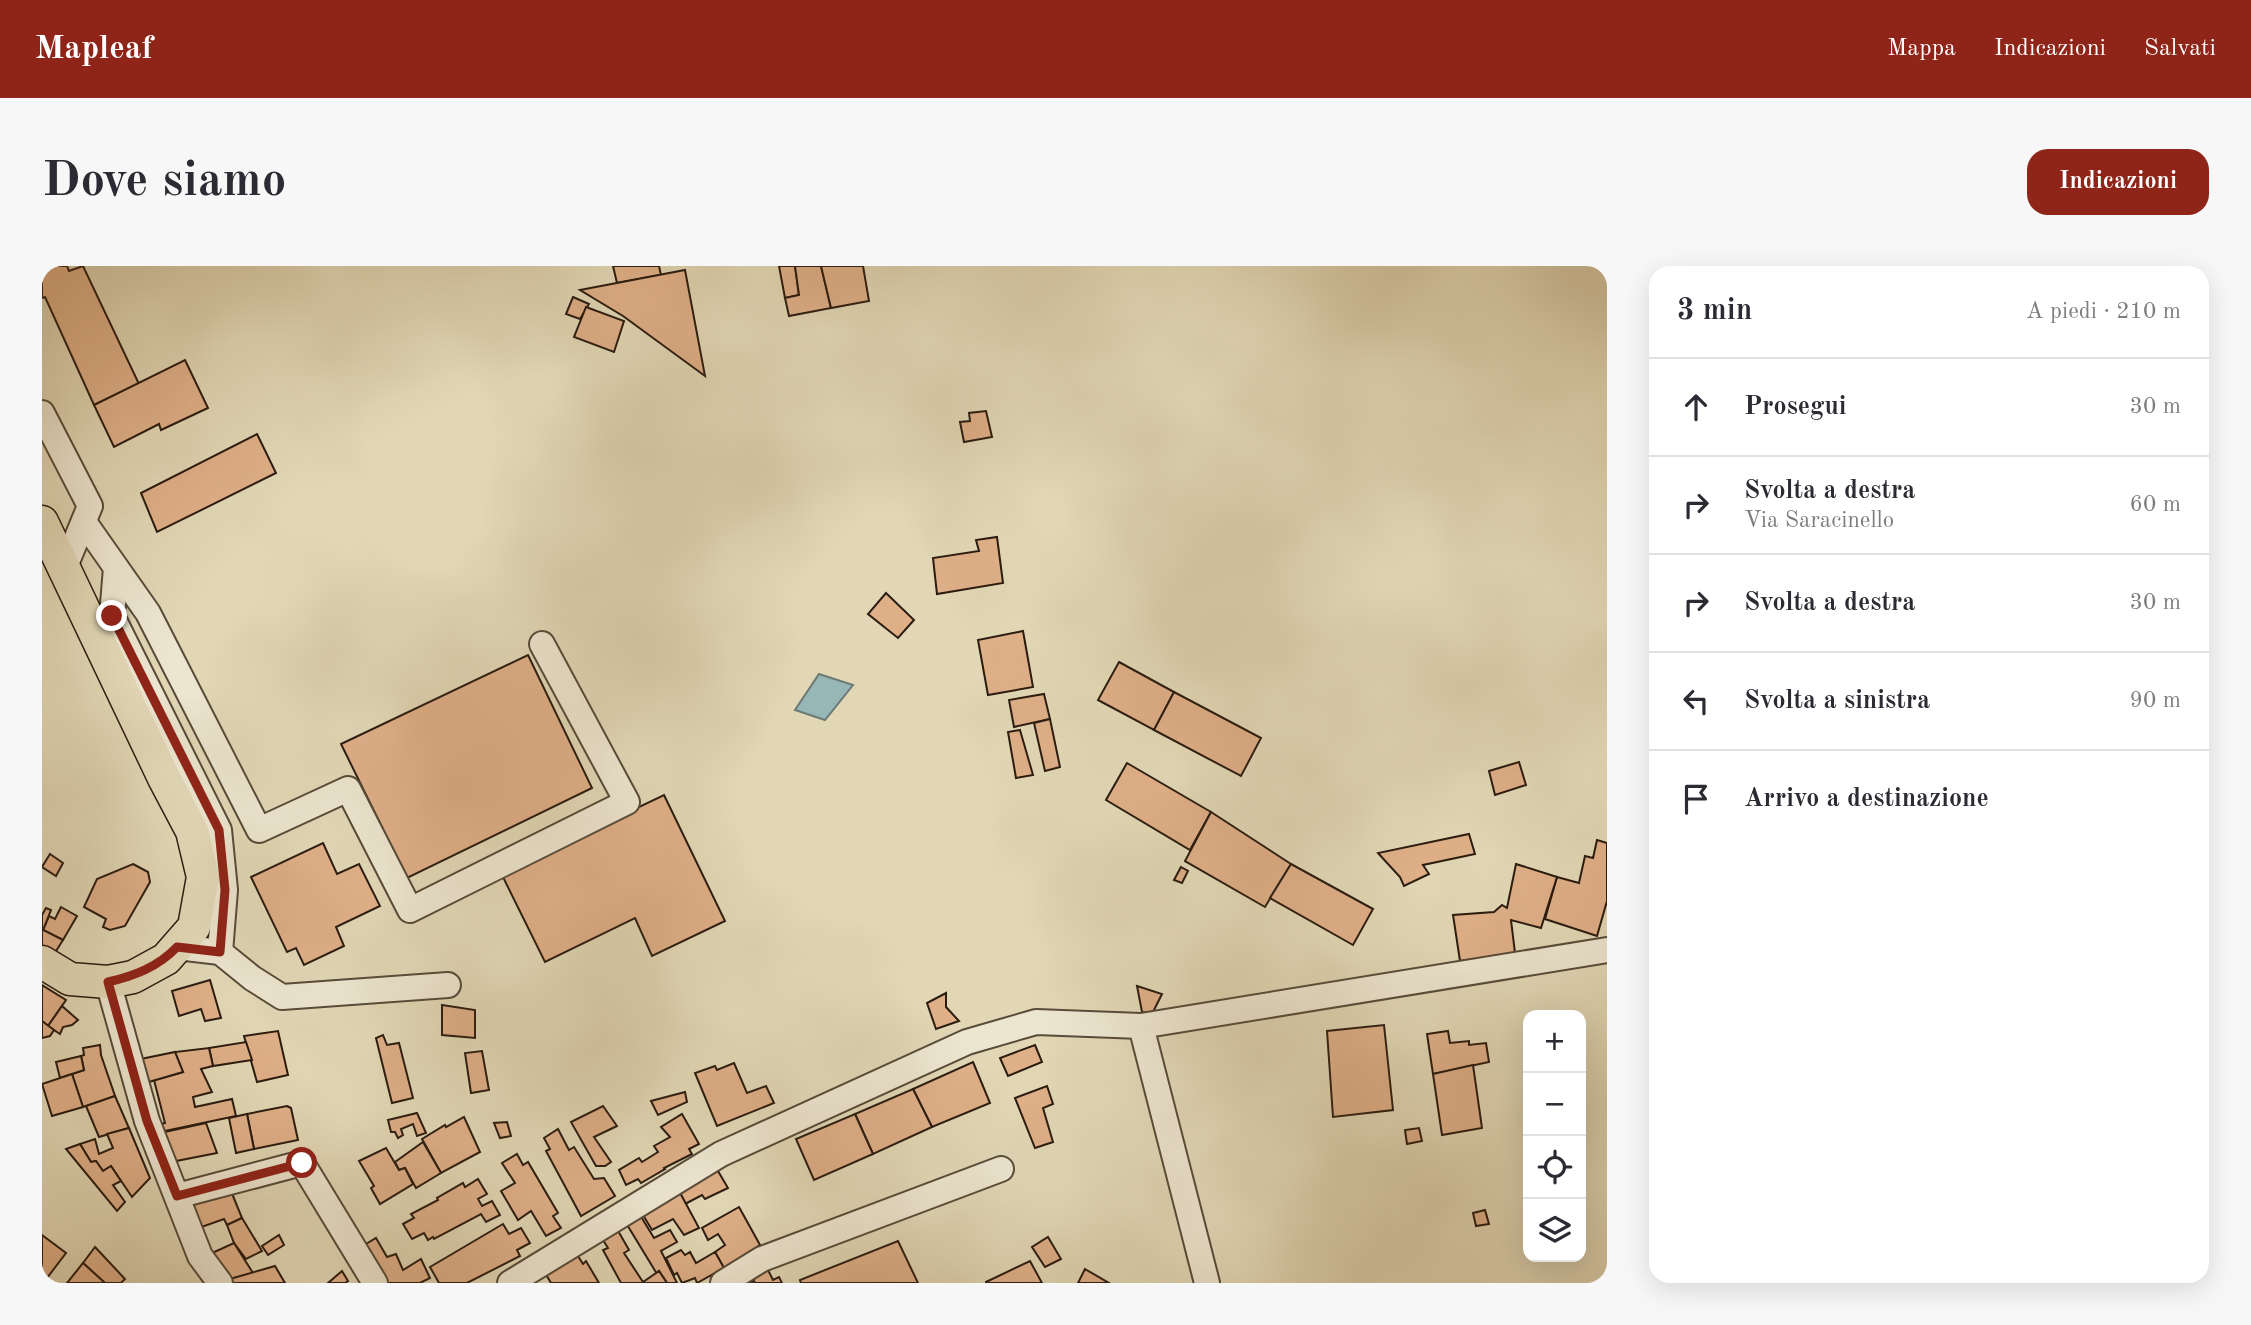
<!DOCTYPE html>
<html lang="it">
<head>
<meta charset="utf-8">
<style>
  body { margin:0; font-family:"Old Standard TT",serif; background:#f7f7f7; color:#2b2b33 }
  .controls { position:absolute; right:21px; bottom:21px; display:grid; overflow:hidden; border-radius:14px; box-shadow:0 7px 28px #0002 }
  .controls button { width:63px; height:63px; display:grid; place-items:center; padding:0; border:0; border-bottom:2px solid #e1e1e2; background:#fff; color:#2b2b33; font:35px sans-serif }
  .stop { position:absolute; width:21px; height:21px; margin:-16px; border:5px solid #8f2418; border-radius:50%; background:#fff }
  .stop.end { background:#8f2418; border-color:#fff; box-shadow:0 2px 7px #0008 }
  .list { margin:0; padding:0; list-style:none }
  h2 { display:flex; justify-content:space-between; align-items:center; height:91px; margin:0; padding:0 28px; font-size:30px }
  h2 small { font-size:23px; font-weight:400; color:#7c7c81 }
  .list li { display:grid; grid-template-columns:46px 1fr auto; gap:21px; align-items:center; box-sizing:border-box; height:98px; padding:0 28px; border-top:2px solid #e1e1e2 }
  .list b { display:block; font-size:26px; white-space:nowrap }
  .list p { margin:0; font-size:23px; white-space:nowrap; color:#7c7c81 }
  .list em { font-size:23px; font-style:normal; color:#7c7c81 }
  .icon { flex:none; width:38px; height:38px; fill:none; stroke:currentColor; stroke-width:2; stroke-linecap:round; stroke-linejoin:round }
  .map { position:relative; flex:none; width:1565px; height:1017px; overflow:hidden; border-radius:21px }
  header { display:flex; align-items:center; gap:42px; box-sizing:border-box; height:98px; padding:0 35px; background:#8f2418; color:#fff }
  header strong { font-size:33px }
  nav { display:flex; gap:38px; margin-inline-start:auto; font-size:24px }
  .intro { display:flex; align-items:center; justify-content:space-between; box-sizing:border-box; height:168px; padding:0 42px }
  h1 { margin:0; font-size:49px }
  .button { padding:18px 32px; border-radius:21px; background:#8f2418; color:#fff; font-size:24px; font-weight:700 }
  main { display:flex; gap:42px; padding:0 42px }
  aside { flex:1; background:#fff; border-radius:21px; box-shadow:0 7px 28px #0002 }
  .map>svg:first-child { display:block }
  .water { fill:#97b7b7; stroke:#6c7974; stroke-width:2 }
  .building { fill:#dfaf88; stroke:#2b1c10; stroke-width:2 }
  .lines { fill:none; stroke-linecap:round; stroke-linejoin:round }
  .minor-casing { stroke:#584b39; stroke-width:28 }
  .major-casing { stroke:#2b1c10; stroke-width:35 }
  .minor { stroke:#ece5cf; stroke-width:24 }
  .major { stroke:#e1d7b5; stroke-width:32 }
  .route { stroke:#8f2418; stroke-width:9 }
</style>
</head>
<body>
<header>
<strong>Mapleaf</strong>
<nav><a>Mappa</a><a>Indicazioni</a><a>Salvati</a></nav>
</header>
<div class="intro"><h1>Dove siamo</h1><a class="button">Indicazioni</a></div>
<main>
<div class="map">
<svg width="1565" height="1017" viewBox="0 0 1565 1017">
  <rect width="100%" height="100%" fill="#e1d7b5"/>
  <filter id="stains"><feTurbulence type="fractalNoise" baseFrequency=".00286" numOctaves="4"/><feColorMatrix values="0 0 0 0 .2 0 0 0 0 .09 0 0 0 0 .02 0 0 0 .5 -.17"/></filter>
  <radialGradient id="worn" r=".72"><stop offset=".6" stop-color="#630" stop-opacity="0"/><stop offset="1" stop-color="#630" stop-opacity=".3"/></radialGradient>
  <!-- water -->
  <polygon class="water" points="777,408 811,419 783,454 753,444"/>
  <!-- building -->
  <g class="building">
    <polygon points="0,0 25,0 27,5 41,0 97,118 52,139 3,31 0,32"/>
    <polygon points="571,0 617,0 619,9 575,17"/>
    <polygon points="737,0 753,0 757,29 743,32"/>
    <polygon points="753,0 779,0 789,42 747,50 743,32 757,29"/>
    <polygon points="779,0 821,0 827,35 789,42"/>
    <polygon points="643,4 663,110 581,50 538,24"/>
    <polygon points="531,31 547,38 538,53 524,48"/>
    <polygon points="544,41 582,55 572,86 532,71"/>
    <polygon points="143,94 166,142 119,164 117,158 72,181 52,139"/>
    <polygon points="944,145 950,171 922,176 918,156 928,155 927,147"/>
    <polygon points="215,168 234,207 115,266 99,227"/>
    <polygon points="955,271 961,317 895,328 891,292 937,285 934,274"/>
    <polygon points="844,327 872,354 856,372 826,348"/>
    <polygon points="981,365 991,421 946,429 936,374"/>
    <polygon points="486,389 550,522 365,612 299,478"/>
    <polygon points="1077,396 1132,426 1112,464 1056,434"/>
    <polygon points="1132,426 1219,472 1199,510 1112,464"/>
    <polygon points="1002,428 1008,453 972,461 967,434"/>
    <polygon points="1008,453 1018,501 1003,505 992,457"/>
    <polygon points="978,464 991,509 974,512 966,466"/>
    <polygon points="1477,496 1484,519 1453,529 1447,505"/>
    <polygon points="1085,497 1169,546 1148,584 1064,534"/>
    <polygon points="622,529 683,655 610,690 593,652 503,696 459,607"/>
    <polygon points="1169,546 1249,598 1223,641 1143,595"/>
    <polygon points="1427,568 1433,588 1381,599 1387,608 1362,620 1358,611 1336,587"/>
    <polygon points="1555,574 1565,577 1565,635 1555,670 1503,653 1515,611 1537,617 1543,590 1551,592"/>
    <polygon points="281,577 295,608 317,598 338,640 294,661 302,680 262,699 254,682 245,686 209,611"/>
    <polygon points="8,588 21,597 14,610 0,601"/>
    <polygon points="91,598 106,606 108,616 83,660 68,664 61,661 64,653 42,641 55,613"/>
    <polygon points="1249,598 1331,643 1311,679 1228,632"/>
    <polygon points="1474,598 1515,611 1499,662 1469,654 1473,687 1418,695 1411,649 1452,646 1460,639 1465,642"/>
    <polygon points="1139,601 1146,605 1140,617 1132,614"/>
    <polygon points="19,641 35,650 21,674 1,664 7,650 13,653"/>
    <polygon points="4,642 9,644 1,664 21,674 11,690 0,684 0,649"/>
    <polygon points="168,714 179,752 163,755 159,743 137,750 130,725"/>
    <polygon points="0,719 24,734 6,760 0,755"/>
    <polygon points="1095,720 1120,728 1110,748 1100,746"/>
    <polygon points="904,727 904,741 917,755 894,763 885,737"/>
    <polygon points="400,739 433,744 433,772 400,769"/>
    <polygon points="20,740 36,754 30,759 21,761 18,768 6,760"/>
    <polygon points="0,755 12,764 8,770 0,772"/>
    <polygon points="1342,759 1351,844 1291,851 1285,765"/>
    <polygon points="236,765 246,809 215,816 202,770"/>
    <polygon points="1406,765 1408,777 1427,775 1427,779 1444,777 1447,796 1391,808 1385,768"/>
    <polygon points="341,769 345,779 357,777 371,832 350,837 334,772"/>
    <polygon points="204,776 210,794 171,800 167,782"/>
    <polygon points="58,779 59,789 73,830 41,841 30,808 42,804 39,790 42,789 41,782"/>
    <polygon points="993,779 1000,796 966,810 958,792"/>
    <polygon points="167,782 171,800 159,803 170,826 151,831 153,841 190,833 194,850 123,865 119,858 123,857 112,814 141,806 133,786"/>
    <polygon points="440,785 447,824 429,827 423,787"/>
    <polygon points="133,786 141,806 100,818 89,795"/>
    <polygon points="39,790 42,804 18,812 14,796"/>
    <polygon points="931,796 948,837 890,861 871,823"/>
    <polygon points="692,797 705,827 724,820 732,837 675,860 653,807 673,800 675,804"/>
    <polygon points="1431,799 1440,862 1400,869 1391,808"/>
    <polygon points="30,808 41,841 10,850 0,818"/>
    <polygon points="1005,820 1011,838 1001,842 1011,876 993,882 973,832"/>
    <polygon points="871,823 890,861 831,888 813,848"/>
    <polygon points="643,826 645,836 616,849 609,835"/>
    <polygon points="73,830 87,862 57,871 44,840"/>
    <polygon points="245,840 249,842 256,874 212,883 205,848"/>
    <polygon points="561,840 575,860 552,871 569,896 563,900 554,900 529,856"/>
    <polygon points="375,847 384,867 375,870 371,858 359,863 361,869 356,872 353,866 349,866 346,854"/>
    <polygon points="205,848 212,883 194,887 187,852"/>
    <polygon points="640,848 657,878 647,883 650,888 622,902 623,903 599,917 596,913 584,919 577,904 597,892 600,896 616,886 612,880 628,871 619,861"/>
    <polygon points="813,848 831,888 772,914 754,873"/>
    <polygon points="422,851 438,886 399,907 380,873 403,859 404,861"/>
    <polygon points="465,856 469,870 458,872 452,857"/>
    <polygon points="164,857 175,887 129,896 118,867"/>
    <polygon points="87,862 108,912 90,931 69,900 61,905 54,895 49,896 38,878 53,873 57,888 71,882 65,868"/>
    <polygon points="1377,862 1380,875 1365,878 1363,864"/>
    <polygon points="516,863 527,884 532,881 552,913 562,912 573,930 539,950 504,885 508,883 502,872"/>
    <polygon points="381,876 399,907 374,922 363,902 357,904 353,896"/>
    <polygon points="38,878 49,896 54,895 61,905 69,900 79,915 71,919 83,936 75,945 24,883"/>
    <polygon points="344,882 357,904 363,902 371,918 338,938 329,922 332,920 317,895"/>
    <polygon points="475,888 481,899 486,896 516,947 511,950 519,962 504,970 489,945 476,954 459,925 473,917 460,897"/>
    <polygon points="676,905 686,922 663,933 660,929 643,938 636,923"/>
    <polygon points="436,913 445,928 436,933 440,940 450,935 458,949 444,956 439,948 392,973 391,971 386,974 382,967 370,973 361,958 372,952 369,948 396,934 395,932 421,917 423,921"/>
    <polygon points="187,920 200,952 185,959 182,953 154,963 143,933"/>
    <polygon points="636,923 657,962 642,969 631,953 610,964 601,949"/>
    <polygon points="697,941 718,979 682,1002 673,986 683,979 676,968 666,974 660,962"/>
    <polygon points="1443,944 1447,958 1434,960 1431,947"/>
    <polygon points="598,949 612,972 628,964 635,976 619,985 635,1017 625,1017 617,1005 615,1008 584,957"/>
    <polygon points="200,952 220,985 204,993 192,977 185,959"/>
    <polygon points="461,958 467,968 479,962 488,977 475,984 478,990 425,1017 397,1017 388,1001"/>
    <polygon points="575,963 587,984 582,987 601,1016 617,1005 625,1017 579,1017 561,984 566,982 559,971"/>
    <polygon points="0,969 24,987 5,1012 0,1008"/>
    <polygon points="237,969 242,979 226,989 220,980"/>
    <polygon points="1006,971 1019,993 1003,1001 990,981"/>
    <polygon points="334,972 345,991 354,988 361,1004 379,993 388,1012 378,1017 334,1017 319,993 329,987 324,978"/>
    <polygon points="856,975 876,1017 759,1017 758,1014"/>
    <polygon points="192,977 211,1007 188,1013 168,988"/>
    <polygon points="53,981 83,1013 79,1017 63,1017 41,997"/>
    <polygon points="639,984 643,989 648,986 654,997 673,986 682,1002 655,1017 653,1012 640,1017 635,1007 632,1009 624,992"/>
    <polygon points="534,987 541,998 544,995 557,1017 509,1017 502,1005"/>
    <polygon points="988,995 1000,1017 944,1017 944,1016"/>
    <polygon points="41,997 63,1017 25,1017"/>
    <polygon points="723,998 731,1014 737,1011 740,1017 713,1017 712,1015 709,1017 706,1008"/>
    <polygon points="233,1000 243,1017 191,1017 188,1013"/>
    <polygon points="1043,1003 1067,1017 1036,1017"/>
    <polygon points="300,1005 306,1015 303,1017 286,1017"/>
  </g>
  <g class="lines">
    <!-- minor casing -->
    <g class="minor-casing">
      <g id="minor">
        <polyline points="0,147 48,240 22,303"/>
        <polyline points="42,256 106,347 217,564 306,523 368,644 585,536 500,378"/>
        <polyline points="74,302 70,350 177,564 183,624 178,686 210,712 240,731 406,719"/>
        <polyline points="135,681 178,686"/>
        <polyline points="66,716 105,855 158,990 178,1017"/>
        <polyline points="135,930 260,897 333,1017"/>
        <polyline points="468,1017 679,888 925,776 994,756 1099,760"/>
        <polyline points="681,1017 720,993 959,903"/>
        <polyline points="1165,1017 1099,760 1565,684"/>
      </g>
    </g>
    <!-- major casing -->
    <g class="major-casing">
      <polyline id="major" points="0,256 122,512 150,565 161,611 152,661 124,693 91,711 66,716 28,713 0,696"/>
    </g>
    <!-- minor -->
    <use href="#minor" class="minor"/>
    <!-- major -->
    <use href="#major" class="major"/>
  </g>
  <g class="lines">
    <!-- route -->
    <path class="route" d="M70 350 177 564 183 624 178 686 135 681C116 701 92 710 66 716L105 855 135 930 260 897"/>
  </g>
  <rect width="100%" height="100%" filter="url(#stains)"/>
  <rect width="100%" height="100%" fill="url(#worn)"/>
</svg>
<div class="controls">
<button>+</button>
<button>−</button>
<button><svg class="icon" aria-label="locate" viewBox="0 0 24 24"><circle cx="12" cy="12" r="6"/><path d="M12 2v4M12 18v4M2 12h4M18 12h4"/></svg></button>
<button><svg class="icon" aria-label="layers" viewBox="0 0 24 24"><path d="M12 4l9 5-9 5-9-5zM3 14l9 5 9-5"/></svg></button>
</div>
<div class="stop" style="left:260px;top:897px"></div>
<div class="stop end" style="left:70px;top:350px"></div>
</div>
<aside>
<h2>3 min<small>A piedi · 210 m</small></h2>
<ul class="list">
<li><svg class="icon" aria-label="ahead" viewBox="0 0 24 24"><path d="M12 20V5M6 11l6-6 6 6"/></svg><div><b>Prosegui</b></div><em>30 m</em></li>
<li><svg class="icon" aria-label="right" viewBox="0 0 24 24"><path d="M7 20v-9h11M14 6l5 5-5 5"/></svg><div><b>Svolta a destra</b><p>Via Saracinello</p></div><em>60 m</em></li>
<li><svg class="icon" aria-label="right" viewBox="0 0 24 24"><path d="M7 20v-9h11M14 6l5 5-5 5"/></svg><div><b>Svolta a destra</b></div><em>30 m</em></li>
<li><svg class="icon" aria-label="left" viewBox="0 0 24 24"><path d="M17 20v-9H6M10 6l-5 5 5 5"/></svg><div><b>Svolta a sinistra</b></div><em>90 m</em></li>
<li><svg class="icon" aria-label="arrive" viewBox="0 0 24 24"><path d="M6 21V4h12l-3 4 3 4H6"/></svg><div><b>Arrivo a destinazione</b></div></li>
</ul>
</aside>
</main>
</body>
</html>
